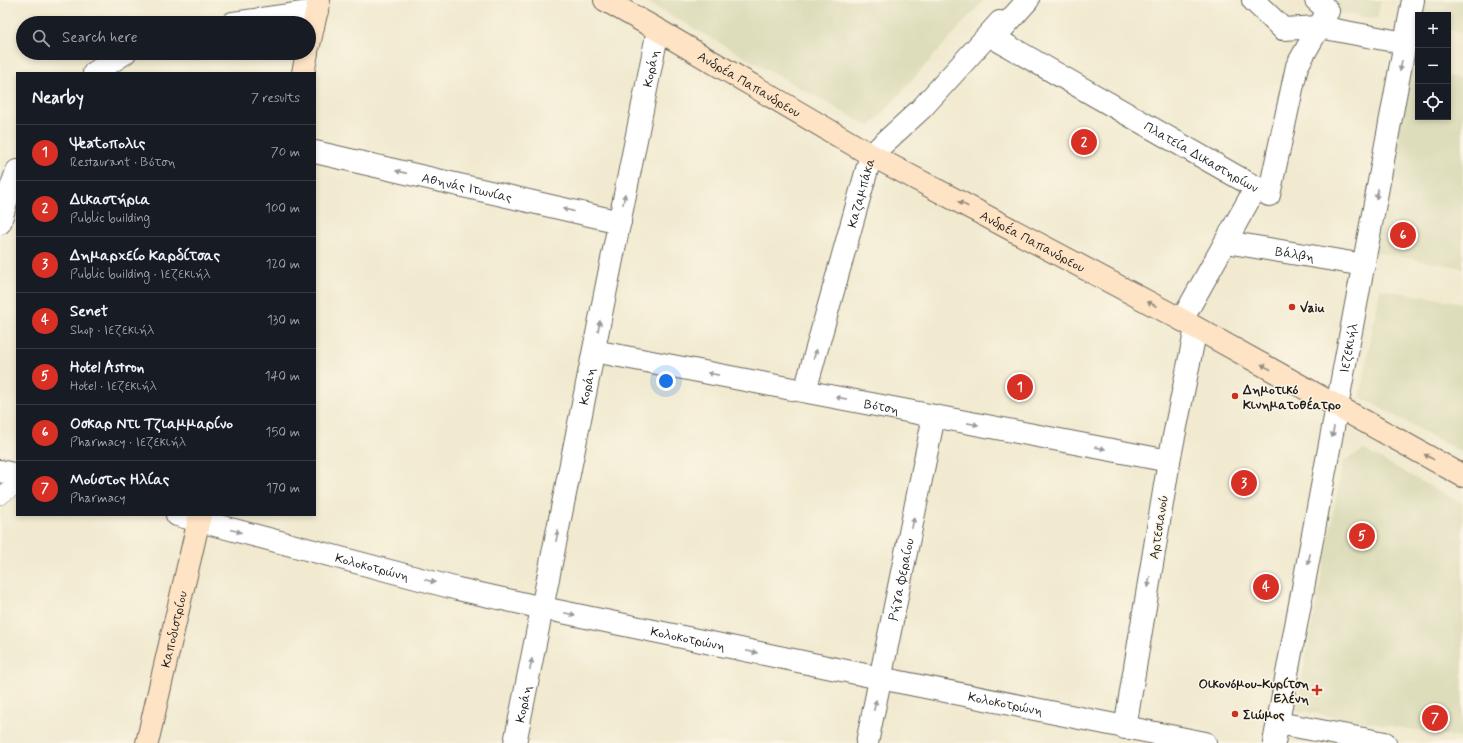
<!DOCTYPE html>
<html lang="en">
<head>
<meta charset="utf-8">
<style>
  body { margin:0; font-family:Mynerve,sans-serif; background:#242831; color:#f1f3f6 }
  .controls { position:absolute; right:12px; top:12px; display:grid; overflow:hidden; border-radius:0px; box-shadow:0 2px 6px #0003 }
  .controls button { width:36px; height:36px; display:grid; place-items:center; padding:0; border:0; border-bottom:1px solid #363941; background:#171b24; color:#f1f3f6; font:20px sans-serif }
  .you { position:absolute; left:666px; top:381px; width:14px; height:14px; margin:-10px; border:3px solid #fff; border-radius:50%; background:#1a73e8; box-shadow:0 0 0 6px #1a73e833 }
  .badge { display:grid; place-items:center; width:26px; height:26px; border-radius:50%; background:#d93025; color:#fff; font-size:13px; font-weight:700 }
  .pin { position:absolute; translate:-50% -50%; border:2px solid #fff; box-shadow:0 1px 4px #0006 }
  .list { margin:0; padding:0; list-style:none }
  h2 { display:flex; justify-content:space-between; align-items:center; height:52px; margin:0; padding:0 16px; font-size:17px }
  h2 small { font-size:13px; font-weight:400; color:#9ea1a6 }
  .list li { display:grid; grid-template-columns:26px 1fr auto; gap:12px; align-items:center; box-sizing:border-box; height:56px; padding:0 16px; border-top:1px solid #363941 }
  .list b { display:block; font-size:15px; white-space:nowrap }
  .list p { margin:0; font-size:13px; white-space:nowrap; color:#9ea1a6 }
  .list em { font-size:13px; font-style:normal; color:#9ea1a6 }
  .icon { flex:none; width:22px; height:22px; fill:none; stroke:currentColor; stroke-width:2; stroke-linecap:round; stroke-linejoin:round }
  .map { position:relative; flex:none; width:1463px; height:743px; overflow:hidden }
  .search { position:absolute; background:#171b24; box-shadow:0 2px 6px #0003; left:16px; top:16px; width:300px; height:44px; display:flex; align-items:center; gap:10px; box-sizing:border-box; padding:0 14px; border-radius:22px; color:#9ea1a6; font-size:15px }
  .panel { position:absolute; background:#171b24; box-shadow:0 2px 6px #0003; left:16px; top:72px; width:300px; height:444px; border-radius:0px }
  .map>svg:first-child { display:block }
  .built { fill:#deddbb }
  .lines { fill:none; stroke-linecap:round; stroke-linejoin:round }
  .service-casing { stroke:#67645b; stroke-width:18 }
  .pedestrian-casing { stroke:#67645b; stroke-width:24 }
  .minor-casing { stroke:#67645b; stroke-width:24 }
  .secondary-casing { stroke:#67645b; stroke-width:24 }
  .service { stroke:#fff; stroke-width:17 }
  .pedestrian { stroke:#fff; stroke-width:22 }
  .minor { stroke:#fff; stroke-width:22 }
  .secondary { stroke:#fee4c5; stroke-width:22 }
  .oneway { fill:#999 }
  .oneway2 { fill:#988a79 }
  .poi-dot { fill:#c8321e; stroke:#fcf5e5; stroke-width:1.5 }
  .labels { text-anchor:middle; stroke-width:3; stroke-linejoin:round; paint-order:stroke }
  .street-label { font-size:13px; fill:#1c1c1c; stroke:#fcf5e5 }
  .poi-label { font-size:13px; font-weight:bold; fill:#1c1c1c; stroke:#fcf5e5; text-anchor:start }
</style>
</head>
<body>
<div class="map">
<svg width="1463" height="743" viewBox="0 0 1463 743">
  <rect width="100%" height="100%" fill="#fcf5e5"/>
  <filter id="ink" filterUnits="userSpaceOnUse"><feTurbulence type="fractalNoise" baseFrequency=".025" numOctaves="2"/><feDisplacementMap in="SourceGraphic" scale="8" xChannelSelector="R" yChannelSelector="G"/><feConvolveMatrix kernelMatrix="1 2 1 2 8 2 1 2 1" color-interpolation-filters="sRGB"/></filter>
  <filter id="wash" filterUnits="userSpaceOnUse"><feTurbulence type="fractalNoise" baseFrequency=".012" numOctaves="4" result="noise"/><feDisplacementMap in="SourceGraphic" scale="16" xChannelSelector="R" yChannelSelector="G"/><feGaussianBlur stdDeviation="0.9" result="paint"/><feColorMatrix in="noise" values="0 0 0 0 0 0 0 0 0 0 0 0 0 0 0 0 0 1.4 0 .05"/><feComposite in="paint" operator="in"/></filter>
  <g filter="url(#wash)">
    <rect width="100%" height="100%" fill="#f1ead0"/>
    <!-- built -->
    <g class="built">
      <polygon points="643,0 984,0 870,127"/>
      <polygon points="1316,0 1381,0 1377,19 1328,11"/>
      <polygon points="1421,0 1463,0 1463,33 1448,30 1448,15 1418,15"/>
      <polygon points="1409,69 1418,70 1418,117 1448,117 1448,76 1463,79 1463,268 1374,252"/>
      <polygon points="1380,289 1463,303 1463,453 1360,397"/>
      <polygon points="1364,450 1463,504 1463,738 1296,710 1343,461"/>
    </g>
  </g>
  <g filter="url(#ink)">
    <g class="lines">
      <!-- service casing -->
      <g class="service-casing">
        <polyline id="service" points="0,496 17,485"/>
      </g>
      <!-- pedestrian casing -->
      <g class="pedestrian-casing">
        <g id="pedestrian">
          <path id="s1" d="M1028 0 994 38 1269 195 1297 66 1328 11 1316 0"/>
          <polyline points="1253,0 1283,29 1319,27 1405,43"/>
          <polyline points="871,155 921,109 1000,22"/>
          <path id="s2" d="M1226 242 1364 265"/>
          <polyline points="1182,320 1256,187"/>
          <polyline points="1169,461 1196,328"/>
        </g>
      </g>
      <!-- minor casing -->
      <g class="minor-casing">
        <g id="minor">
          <polyline points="233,23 317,11"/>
          <polyline points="94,73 125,53"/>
          <path id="s3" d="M315 152 620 222"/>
          <polyline points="0,223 7,199 17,171"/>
          <path id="s4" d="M594 351 1169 461 1125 728"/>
          <path id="s5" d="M805 391 871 155"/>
          <polyline points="0,471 17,475"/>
          <path id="s6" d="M177 515 458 589 543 608 880 678 1205 743"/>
          <polyline points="1278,723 1385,743"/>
          <path id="s7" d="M515 743 658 30"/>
          <path id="s8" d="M867 743 934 416"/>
          <path id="s9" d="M1274 743 1413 0"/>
        </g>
      </g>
      <!-- secondary casing -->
      <g class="secondary-casing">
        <g id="secondary">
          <path id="s10" d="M605 0 658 30 871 155 1182 320 1463 476"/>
          <polyline points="309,45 319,0"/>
          <polyline points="303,73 307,53"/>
          <path id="s11" d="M147 743 200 515"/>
        </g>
      </g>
      <!-- service -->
      <use href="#service" class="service"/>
      <!-- pedestrian -->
      <use href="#pedestrian" class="pedestrian"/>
      <!-- minor -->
      <use href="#minor" class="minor"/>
      <!-- secondary -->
      <use href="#secondary" class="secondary"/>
    </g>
    <!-- one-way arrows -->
    <defs><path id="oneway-solid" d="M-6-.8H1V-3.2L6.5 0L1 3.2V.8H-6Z"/></defs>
    <g class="oneway">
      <use href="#oneway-solid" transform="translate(1401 66) rotate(101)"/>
      <use href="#oneway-solid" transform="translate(401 172) rotate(-167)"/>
      <use href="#oneway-solid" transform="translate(1377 194) rotate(101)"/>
      <use href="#oneway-solid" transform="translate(624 199) rotate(-79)"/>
      <use href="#oneway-solid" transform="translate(568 210) rotate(-167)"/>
      <use href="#oneway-solid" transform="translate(599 326) rotate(-79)"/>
      <use href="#oneway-solid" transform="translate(815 354) rotate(-74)"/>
      <use href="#oneway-solid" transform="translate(713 374) rotate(-169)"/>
      <use href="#oneway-solid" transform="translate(841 398) rotate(-169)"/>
      <use href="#oneway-solid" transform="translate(973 424) rotate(11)"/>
      <use href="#oneway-solid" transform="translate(1333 432) rotate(101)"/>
      <use href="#oneway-solid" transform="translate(1100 448) rotate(11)"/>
      <use href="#oneway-solid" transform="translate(913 523) rotate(-78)"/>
      <use href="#oneway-solid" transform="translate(236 531) rotate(15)"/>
      <use href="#oneway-solid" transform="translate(557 536) rotate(-79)"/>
      <use href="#oneway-solid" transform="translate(1309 559) rotate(101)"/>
      <use href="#oneway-solid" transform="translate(430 581) rotate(14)"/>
      <use href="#oneway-solid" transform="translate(1149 582) rotate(99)"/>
      <use href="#oneway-solid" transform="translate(570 614) rotate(12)"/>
      <use href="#oneway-solid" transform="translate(752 652) rotate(12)"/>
      <use href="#oneway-solid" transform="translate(531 664) rotate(-79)"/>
      <use href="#oneway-solid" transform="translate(875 705) rotate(-78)"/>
    </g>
    <g class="oneway2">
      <use href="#oneway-solid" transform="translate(963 204) rotate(-152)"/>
      <use href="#oneway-solid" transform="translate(1152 304) rotate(-152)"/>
      <use href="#oneway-solid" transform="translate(1266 367) rotate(-151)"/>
      <use href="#oneway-solid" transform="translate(1429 457) rotate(-151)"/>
    </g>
  </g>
  <!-- markers -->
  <g class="poi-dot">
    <circle cx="1292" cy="307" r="4"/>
    <circle cx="1235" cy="396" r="4"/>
    <path d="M1315 684h4v4h4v4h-4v4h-4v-4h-4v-4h4z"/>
    <circle cx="1235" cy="714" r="4"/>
  </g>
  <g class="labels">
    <!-- street labels -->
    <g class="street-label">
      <text dy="5" stroke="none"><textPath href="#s7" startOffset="688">Κοράη</textPath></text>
      <text dy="5" stroke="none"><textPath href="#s10" startOffset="167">Ανδρέα Παπανδρεου</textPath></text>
      <text dy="5" stroke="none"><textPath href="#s1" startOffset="290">Πλατεία Δικαστηρίων</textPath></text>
      <text dy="5" stroke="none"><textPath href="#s3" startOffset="156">Αθηνάς Ιτωνίας</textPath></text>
      <text dy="5" stroke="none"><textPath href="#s5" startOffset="206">Καζαμπάκα</textPath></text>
      <text dy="5" stroke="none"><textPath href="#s10" startOffset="491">Ανδρέα Παπανδρεου</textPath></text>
      <text dy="5" stroke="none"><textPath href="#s2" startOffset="70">Βάλβη</textPath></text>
      <text dy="5" stroke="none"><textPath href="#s9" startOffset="402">Ιεζεκιήλ</textPath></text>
      <text dy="5" stroke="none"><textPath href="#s7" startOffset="364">Κοράη</textPath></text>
      <text dy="5" stroke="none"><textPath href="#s4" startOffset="293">Βότση</textPath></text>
      <text transform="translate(1158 527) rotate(-81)" y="5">Αρτεσιανού</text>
      <text dy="5" stroke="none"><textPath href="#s6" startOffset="202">Κολοκοτρώνη</textPath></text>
      <text dy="5" stroke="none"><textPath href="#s8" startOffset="167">Ρήγα Φεραίου</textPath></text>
      <text dy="5" stroke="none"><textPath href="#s11" startOffset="117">Καποδιστρίου</textPath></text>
      <text dy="5" stroke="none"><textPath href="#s6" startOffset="526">Κολοκοτρώνη</textPath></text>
      <text dy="5" stroke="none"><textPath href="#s7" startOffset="40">Κοράη</textPath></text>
      <text dy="5" stroke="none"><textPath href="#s6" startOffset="850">Κολοκοτρώνη</textPath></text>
    </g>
    <!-- poi labels -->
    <g class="poi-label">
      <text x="1300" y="312">Vaiu</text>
      <text x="1243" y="394">Δημοτικό<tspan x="1243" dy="15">Κινηματοθέατρο</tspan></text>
      <text x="1309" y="688" text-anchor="end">Οικονόμου-Κυρίτση<tspan x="1309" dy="15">Ελένη</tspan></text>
      <text x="1243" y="719">Σιώμος</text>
    </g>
  </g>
</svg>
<div class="controls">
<button>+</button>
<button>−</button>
<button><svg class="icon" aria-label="locate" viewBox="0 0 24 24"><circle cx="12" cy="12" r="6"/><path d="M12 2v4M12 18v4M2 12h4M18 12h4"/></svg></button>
</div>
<div class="you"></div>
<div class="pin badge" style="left:1020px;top:387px">1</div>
<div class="pin badge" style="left:1084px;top:142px">2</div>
<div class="pin badge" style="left:1244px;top:483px">3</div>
<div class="pin badge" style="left:1266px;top:587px">4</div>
<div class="pin badge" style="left:1362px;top:536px">5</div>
<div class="pin badge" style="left:1403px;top:235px">6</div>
<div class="pin badge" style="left:1435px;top:718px">7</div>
<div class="search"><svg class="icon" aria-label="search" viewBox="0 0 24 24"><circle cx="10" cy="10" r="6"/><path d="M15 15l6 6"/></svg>Search here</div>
<section class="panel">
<h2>Nearby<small>7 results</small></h2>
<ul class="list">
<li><span class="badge">1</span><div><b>Ψeatοπολις</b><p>Restaurant · Βότση</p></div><em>70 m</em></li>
<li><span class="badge">2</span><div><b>Δικαστήρια</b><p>Public building</p></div><em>100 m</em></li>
<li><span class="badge">3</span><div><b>Δημαρχείο Καρδίτσας</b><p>Public building · Ιεζεκιήλ</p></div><em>120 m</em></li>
<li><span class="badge">4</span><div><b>Senet</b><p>Shop · Ιεζεκιήλ</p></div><em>130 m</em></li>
<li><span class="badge">5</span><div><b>Hotel Astron</b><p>Hotel · Ιεζεκιήλ</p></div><em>140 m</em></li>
<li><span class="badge">6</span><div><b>Οσκαρ Ντι Τζιαμμαρίνο</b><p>Pharmacy · Ιεζεκιήλ</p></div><em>150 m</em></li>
<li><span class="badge">7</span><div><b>Μούστος Ηλίας</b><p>Pharmacy</p></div><em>170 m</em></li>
</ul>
</section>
</div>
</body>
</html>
